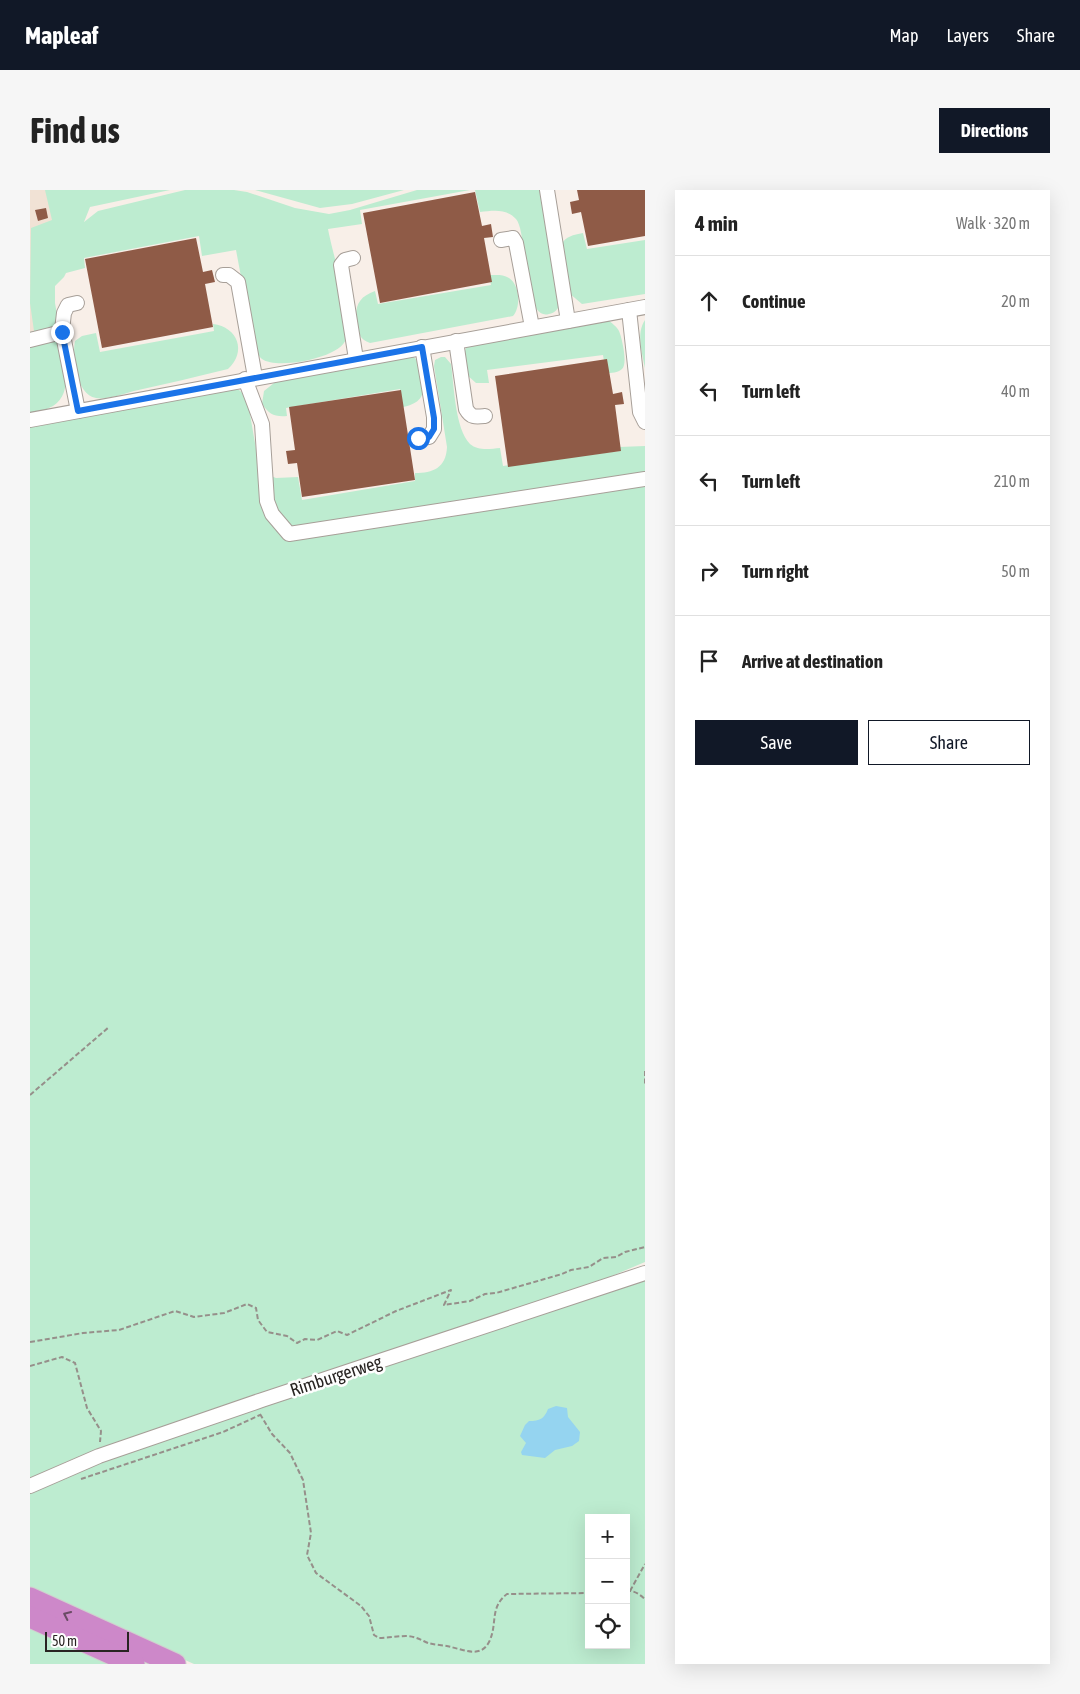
<!DOCTYPE html>
<html lang="en">
<head>
<meta charset="utf-8">
<style>
  body { margin:0; font-family:"Asap Condensed",sans-serif; background:#f6f6f6; color:#222 }
  .controls { position:absolute; right:15px; bottom:15px; display:grid; overflow:hidden; border-radius:0px; box-shadow:0 5px 20px #0002 }
  .controls button { width:45px; height:45px; display:grid; place-items:center; padding:0; border:0; border-bottom:1px solid #e0e0e0; background:#fff; color:#222; font:25px sans-serif }
  .scale { position:absolute; left:15px; bottom:12px; width:84px; box-sizing:border-box; padding-left:5px; border:2px solid #282422; border-top:0; font-size:14px; line-height:18px; white-space:nowrap; color:#282422; -webkit-text-stroke:4px #fefefe; paint-order:stroke }
  .stop { position:absolute; width:15px; height:15px; margin:-11px; border:4px solid #1a73e8; border-radius:50%; background:#fff }
  .stop.end { background:#1a73e8; border-color:#fff; box-shadow:0 1px 5px #0008 }
  .list { margin:0; padding:0; list-style:none }
  h2 { display:flex; justify-content:space-between; align-items:center; height:65px; margin:0; padding:0 20px; font-size:21px }
  h2 small { font-size:16px; font-weight:400; color:#767676 }
  .list li { display:grid; grid-template-columns:32px 1fr auto; gap:15px; align-items:center; box-sizing:border-box; height:90px; padding:0 20px; border-top:1px solid #e0e0e0 }
  .list b { display:block; font-size:19px; white-space:nowrap }
  .list em { font-size:16px; font-style:normal; color:#767676 }
  .actions { display:flex; gap:10px; padding:15px 20px }
  .actions a { flex:1; padding:11px 0; border:1px solid #111827; border-radius:0px; text-align:center; font-size:18px; color:#111827 }
  .actions .main { background:#111827; color:#fff }
  .icon { flex:none; width:28px; height:28px; fill:none; stroke:currentColor; stroke-width:2; stroke-linecap:round; stroke-linejoin:round }
  .map { position:relative; flex:none; width:615px; height:1474px; overflow:hidden; border-radius:0px }
  header { display:flex; align-items:center; gap:30px; box-sizing:border-box; height:70px; padding:0 25px; background:#111827; color:#fff }
  header strong { font-size:24px }
  nav { display:flex; gap:28px; margin-inline-start:auto; font-size:18px }
  .intro { display:flex; align-items:center; justify-content:space-between; box-sizing:border-box; height:120px; padding:0 30px }
  h1 { margin:0; font-size:35px }
  .button { padding:12px 22px; border-radius:0px; background:#111827; color:#fff; font-size:18px; font-weight:700 }
  main { display:flex; gap:30px; padding:0 30px }
  aside { flex:1; background:#fff; border-radius:0px; box-shadow:0 5px 20px #0002 }
  .map>svg:first-child { display:block }
  .built { fill:#f1e2d5 }
  .green { fill:#bdecd0; fill-rule:evenodd }
  .water { fill:#95d4f0 }
  .building { fill:#8f5b47 }
  .lines { fill:none; stroke-linecap:round; stroke-linejoin:round }
  .minor-casing { stroke:#a79f98; stroke-width:16 }
  .highway-casing { stroke:#d0cfce; stroke-width:23 }
  .path { stroke:#968f8a; stroke-width:2; stroke-dasharray:5 2.5; stroke-linecap:butt }
  .minor { stroke:#fff; stroke-width:14 }
  .highway { stroke:#cd88c9; stroke-width:21 }
  .oneway { stroke:#6a4c65 }
  .route { stroke:#1a73e8; stroke-width:6 }
  .labels { text-anchor:middle; stroke-width:5; stroke-linejoin:round; paint-order:stroke }
  .street-label { font-size:18px; fill:#282422; stroke:#fefefe }
</style>
</head>
<body>
<header>
<strong>Mapleaf</strong>
<nav><a>Map</a><a>Layers</a><a>Share</a></nav>
</header>
<div class="intro"><h1>Find us</h1><a class="button">Directions</a></div>
<main>
<div class="map">
<svg width="615" height="1474" viewBox="0 0 615 1474">
  <rect width="100%" height="100%" fill="#f8efe8"/>
  <!-- built -->
  <polygon class="built" points="0,0 16,0 25,34 14,141 0,145"/>
  <!-- green -->
  <g class="green">
    <path d="M15 0H140L60 17 54 32 68 21 155 0H204L217 2 265 18 299 24 320 20 387 0H440L330 20 332 34 298 39C303 65 322 126 316 149 311 168 247 180 232 169 228 166 226 160 224 156L206 60 172 66 169 46 54 68 55 78 36 83 34 87 25 96V113L29 136 0 147V142L4 141 0 113 1 38 22 30Z"/>
    <polygon points="225,0 374,0 322,14 290,18"/>
    <path d="M445 0H510L530 114C528 119 525 123 519 124 492 132 498 42 486 29 476 18 462 21 450 22Z"/>
    <path d="M553 43 557 59 615 50V104L552 114 539 103 531 55C536 46 543 45 553 43Z"/>
    <path d="M459 85C466 85 473 84 479 88 490 95 491 117 483 126L340 153C330 149 329 145 327 135 324 117 328 107 345 101L348 114 461 95Z"/>
    <path d="M578 130C582 133 587 137 589 141 592 148 598 174 592 179 588 183 581 183 576 183L573 165 457 180 459 193H446L437 185 434 164 436 158 443 150Z"/>
    <path d="M615 130V178C612 162 606 143 615 130Z"/>
    <path d="M183 134C208 137 217 162 198 179 166 187 135 194 104 201 94 204 75 210 66 208 46 205 42 165 45 151L52 146 66 143 70 162 184 141Z"/>
    <path d="M29 150C33 171 45 202 23 216 16 220 7 222 0 224V157Z"/>
    <path d="M381 165C389 170 389 177 391 185 396 203 393 213 373 217L370 199 256 218 257 226C244 227 239 224 232 214L234 201 249 189Z"/>
    <path d="M411 167H415L421 174C424 195 425 239 440 254 448 261 460 259 470 258L473 276 590 261 589 257 615 256V286L266 337 261 336 243 320 241 286 246 288 268 287 272 310 385 291V283C403 283 416 278 417 257L404 176 405 170Z"/>
    <polygon points="193,199 209,200 217,207 236,317 254,344 615,294 615,1072 570,1091 190,1219 43,1269 0,1288 0,236"/>
    <path d="M615 1087V1474H164L0 1401V1301L68 1272ZM559 1328H596V1455H559Z"/>
    <polygon points="0,1436 87,1474 0,1474"/>
  </g>
  <!-- water -->
  <path class="water" d="M526 1216 537 1218 538 1227 550 1242 549 1251 542 1256 525 1260 515 1268 492 1265 491 1262 496 1253 490 1246 495 1235 499 1231C510 1231 514 1229 518 1219Z"/>
  <!-- building -->
  <g class="building">
    <polygon points="547,0 615,0 615,46 558,56 551,22 542,24 540,12 549,10"/>
    <polygon points="445,2 452,36 461,34 463,47 454,48 462,92 350,113 333,23"/>
    <polygon points="16,18 18,28 8,31 5,20"/>
    <polygon points="166,48 173,82 182,80 185,92 175,94 183,137 72,158 55,69"/>
    <polygon points="577,169 583,204 592,202 594,214 585,215 591,261 478,277 465,186"/>
    <polygon points="371,200 385,290 272,307 267,273 258,274 256,261 265,260 259,217"/>
  </g>
  <g class="lines">
    <!-- minor casing -->
    <g class="minor-casing">
      <g id="minor">
        <polyline points="517,0 538,131"/>
        <polyline points="471,50 483,48 486,53 502,137"/>
        <polyline points="323,68 315,70 311,75 326,169"/>
        <polyline points="193,85 199,85 208,92 225,187"/>
        <polyline points="47,113 38,115 34,123 32,140 48,221"/>
        <polyline points="599,120 610,222 615,232"/>
        <polyline points="0,150 32,142"/>
        <path d="M426 151 436 219C441 228 446 227 455 226"/>
        <polyline points="215,189 232,234 237,311 242,324 259,344 615,289"/>
        <polyline points="0,230 615,117"/>
        <polyline points="388,248 399,247 404,239 404,227 392,157"/>
        <polyline points="0,1296 69,1266 232,1210 615,1083"/>
      </g>
    </g>
    <!-- highway casing -->
    <g class="highway-casing">
      <g id="highway">
        <polyline points="0,1408 145,1474"/>
        <polyline points="0,1427 104,1474"/>
      </g>
    </g>
    <!-- path -->
    <g class="path">
      <polyline points="615,881 615,895"/>
      <polyline points="0,905 79,837"/>
      <polyline points="0,1152 53,1143 89,1140 145,1121 164,1127 194,1123 217,1114 226,1118 228,1130 237,1142 257,1146 267,1153 275,1149 287,1150 307,1141 317,1145 366,1121 421,1100 414,1115 440,1111 455,1104 466,1103 532,1084 541,1080 559,1077 573,1068 586,1067 595,1062 615,1057"/>
      <polyline points="0,1176 32,1167 45,1173 57,1218 71,1241 70,1252"/>
      <path d="M230 1224 242 1244 260 1263 273 1290 281 1343 277 1365 286 1383 331 1416 339 1426 344 1445 349 1448C358 1448 367 1446 376 1446 385 1446 391 1450 398 1453 405 1455 414 1455 421 1457 434 1460 451 1468 459 1452 468 1434 459 1418 477 1404L559 1403"/>
      <polyline points="51,1289 193,1242 230,1225"/>
      <path d="M596 1401C604 1400 609 1404 615 1409"/>
      <polyline points="600,1401 615,1374"/>
    </g>
    <!-- minor -->
    <use href="#minor" class="minor"/>
    <!-- highway -->
    <use href="#highway" class="highway"/>
  </g>
  <!-- one-way arrows -->
  <defs><path id="oneway-chevron" d="M-2-3.5L2.5 0L-2 3.5" fill="none" stroke-width="1.6" stroke-linecap="round" stroke-linejoin="round" transform="scale(1.25)"/></defs>
  <use class="oneway" href="#oneway-chevron" transform="translate(37 1425) rotate(-155)"/>
  <g class="lines">
    <!-- route -->
    <polyline class="route" points="32,142 48,221 392,157 404,228 404,239 399,247 388,248"/>
  </g>
  <g class="labels">
    <!-- street labels -->
    <g class="street-label">
      <text transform="translate(306 1186) rotate(-18)" y="6">Rimburgerweg</text>
    </g>
  </g>
</svg>
<div class="controls">
<button>+</button>
<button>−</button>
<button><svg class="icon" aria-label="locate" viewBox="0 0 24 24"><circle cx="12" cy="12" r="6"/><path d="M12 2v4M12 18v4M2 12h4M18 12h4"/></svg></button>
</div>
<div class="scale">50 m</div>
<div class="stop" style="left:388px;top:248px"></div>
<div class="stop end" style="left:32px;top:142px"></div>
</div>
<aside>
<h2>4 min<small>Walk · 320 m</small></h2>
<ul class="list">
<li><svg class="icon" aria-label="ahead" viewBox="0 0 24 24"><path d="M12 20V5M6 11l6-6 6 6"/></svg><div><b>Continue</b></div><em>20 m</em></li>
<li><svg class="icon" aria-label="left" viewBox="0 0 24 24"><path d="M17 20v-9H6M10 6l-5 5 5 5"/></svg><div><b>Turn left</b></div><em>40 m</em></li>
<li><svg class="icon" aria-label="left" viewBox="0 0 24 24"><path d="M17 20v-9H6M10 6l-5 5 5 5"/></svg><div><b>Turn left</b></div><em>210 m</em></li>
<li><svg class="icon" aria-label="right" viewBox="0 0 24 24"><path d="M7 20v-9h11M14 6l5 5-5 5"/></svg><div><b>Turn right</b></div><em>50 m</em></li>
<li><svg class="icon" aria-label="arrive" viewBox="0 0 24 24"><path d="M6 21V4h12l-3 4 3 4H6"/></svg><div><b>Arrive at destination</b></div></li>
</ul>
<div class="actions"><a class="main">Save</a><a>Share</a></div>
</aside>
</main>
</body>
</html>
